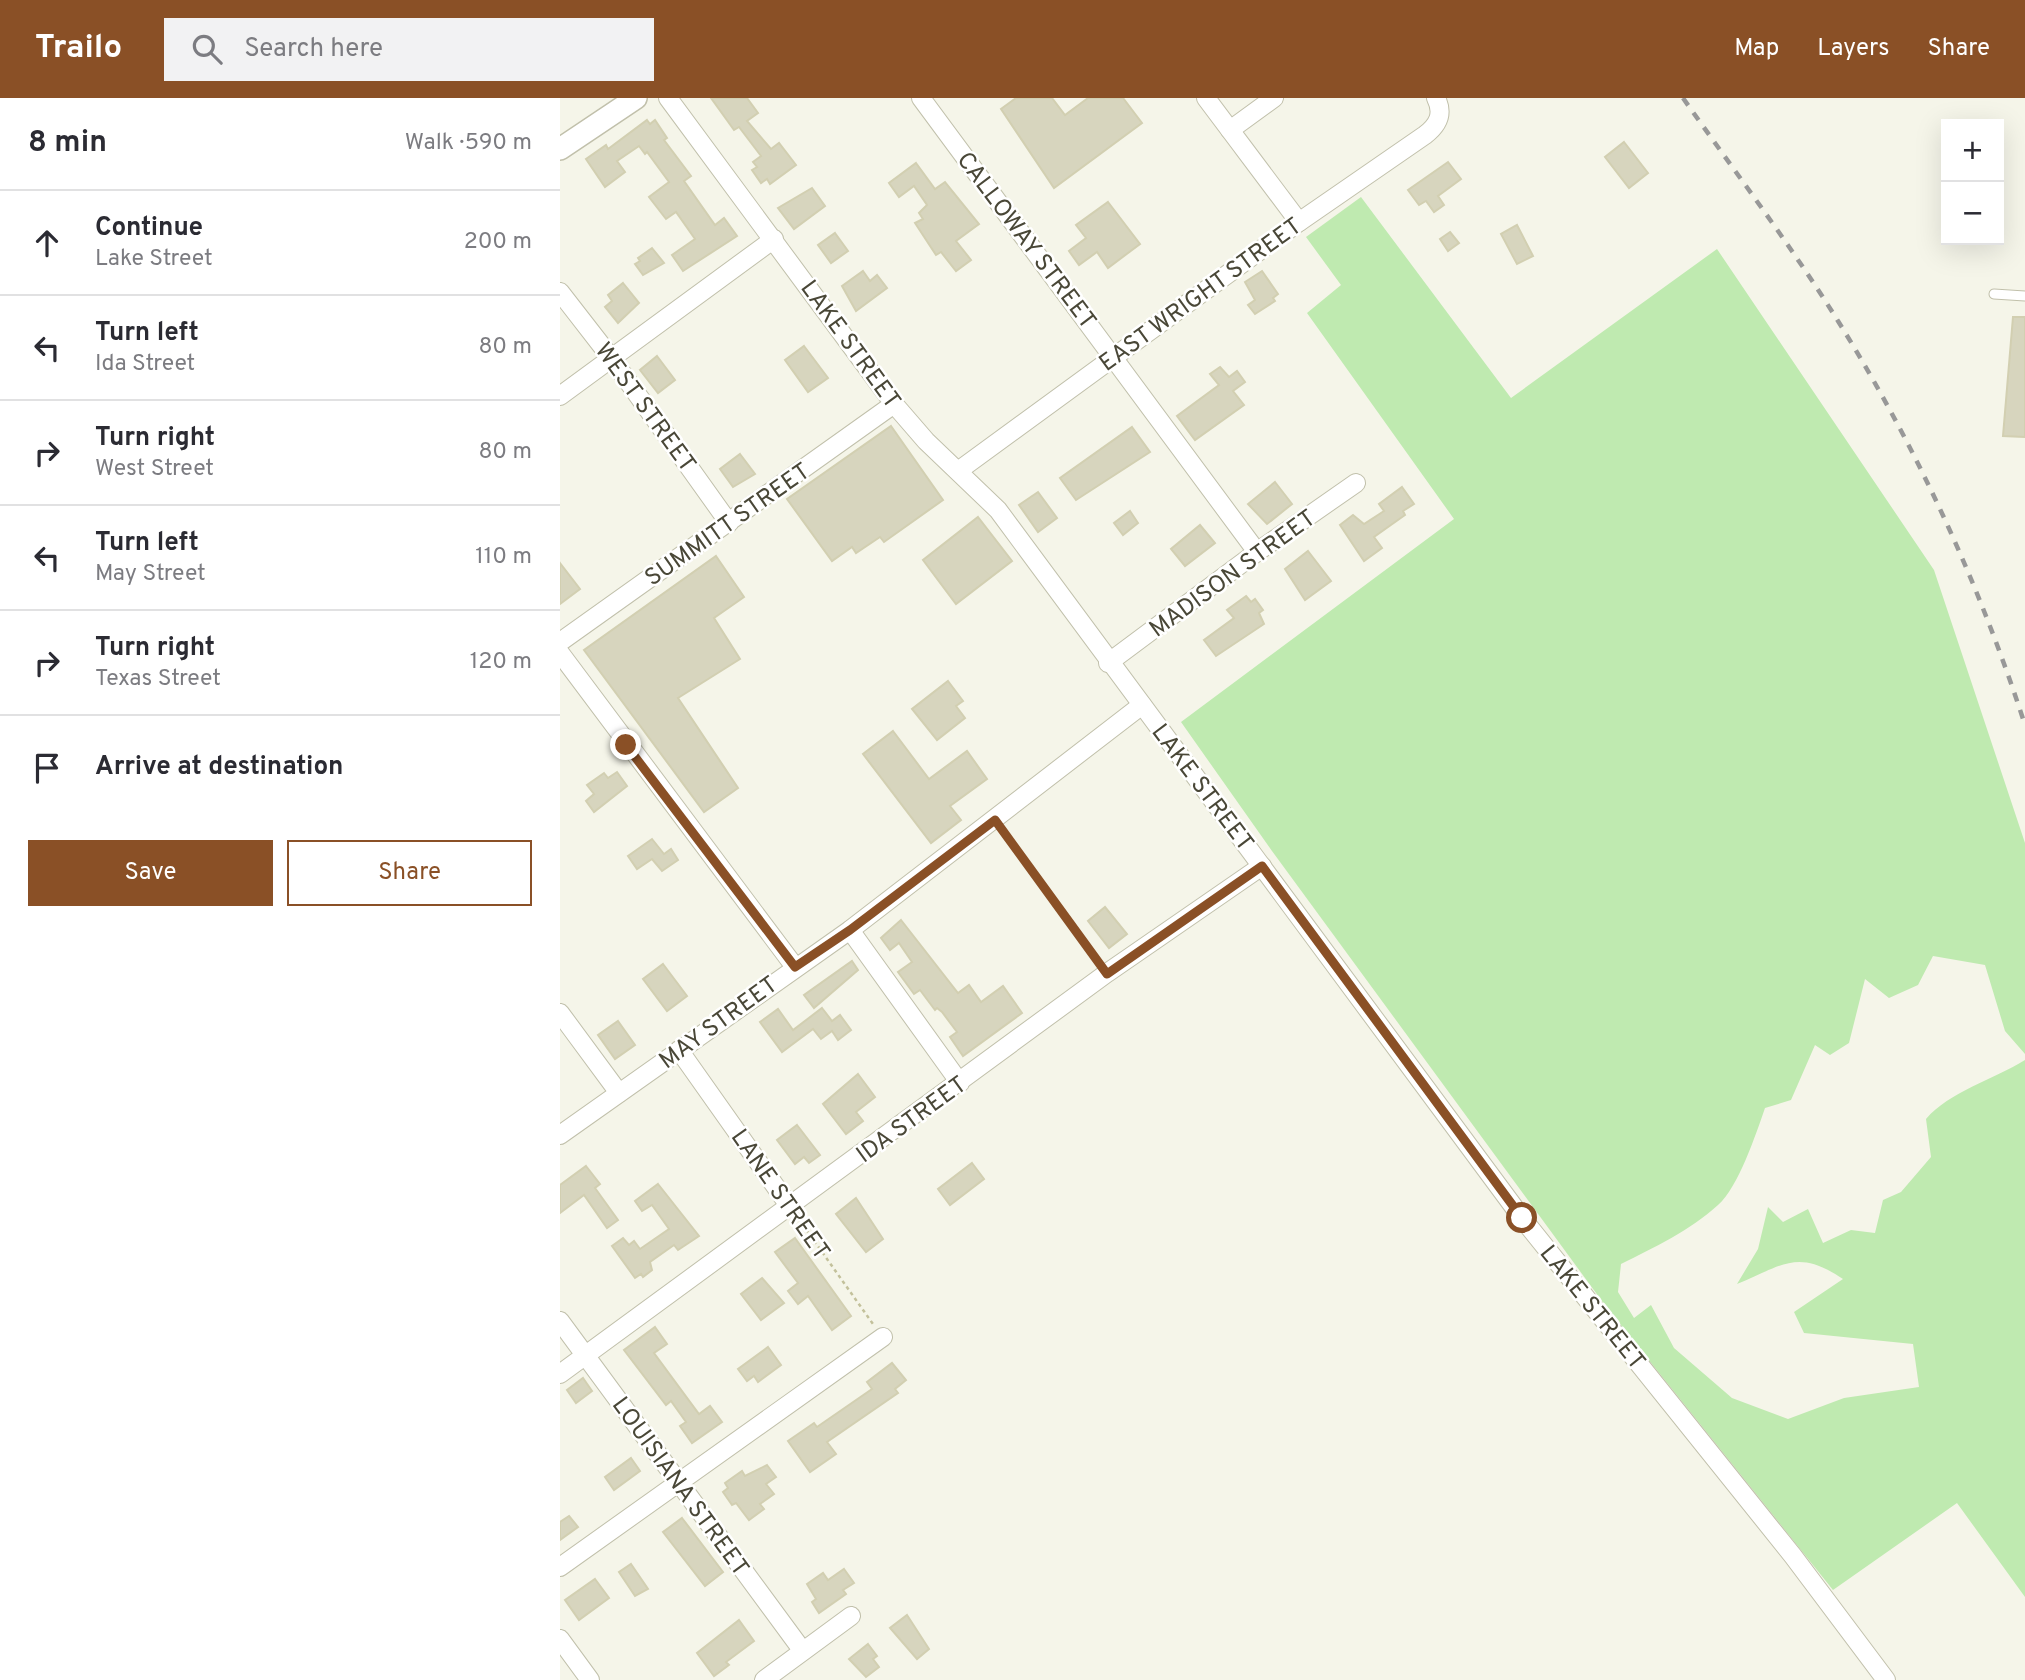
<!DOCTYPE html>
<html lang="en">
<head>
<meta charset="utf-8">
<style>
  body { margin:0; font-family:Overpass,sans-serif; background:#f2f2f3; color:#2b2b33 }
  .controls { position:absolute; right:21px; top:21px; display:grid; overflow:hidden; border-radius:0px; box-shadow:0 7px 28px #0002 }
  .controls button { width:63px; height:63px; display:grid; place-items:center; padding:0; border:0; border-bottom:2px solid #e1e1e2; background:#fff; color:#2b2b33; font:35px sans-serif }
  .stop { position:absolute; width:21px; height:21px; margin:-16px; border:5px solid #8a5026; border-radius:50%; background:#fff }
  .stop.end { background:#8a5026; border-color:#fff; box-shadow:0 2px 7px #0008 }
  .list { margin:0; padding:0; list-style:none }
  h2 { display:flex; justify-content:space-between; align-items:center; height:91px; margin:0; padding:0 28px; font-size:30px }
  h2 small { font-size:23px; font-weight:400; color:#7c7c81 }
  .list li { display:grid; grid-template-columns:46px 1fr auto; gap:21px; align-items:center; box-sizing:border-box; height:105px; padding:0 28px; border-top:2px solid #e1e1e2 }
  .list b { display:block; font-size:26px; white-space:nowrap }
  .list p { margin:0; font-size:23px; white-space:nowrap; color:#7c7c81 }
  .list em { font-size:23px; font-style:normal; color:#7c7c81 }
  .actions { display:flex; gap:14px; padding:21px 28px }
  .actions a { flex:1; padding:16px 0; border:2px solid #8a5026; border-radius:0px; text-align:center; font-size:24px; color:#8a5026 }
  .actions .main { background:#8a5026; color:#fff }
  .icon { flex:none; width:38px; height:38px; fill:none; stroke:currentColor; stroke-width:2; stroke-linecap:round; stroke-linejoin:round }
  .map { position:relative; flex:none; width:1465px; height:1582px; overflow:hidden }
  header { display:flex; align-items:center; gap:42px; box-sizing:border-box; height:98px; padding:0 35px; background:#8a5026; color:#fff }
  header strong { font-size:33px }
  nav { display:flex; gap:38px; margin-inline-start:auto; font-size:24px }
  .search { width:490px; height:63px; background:#f2f2f3; display:flex; align-items:center; gap:18px; box-sizing:border-box; padding:0 24px; border-radius:0px; color:#7c7c81; font-size:26px }
  main { display:flex }
  aside { flex:1; background:#fff }
  .map>svg:first-child { display:block }
  .green { fill:#bfeab0 }
  .building { fill:#d7d5be; stroke:#d2cfb1; stroke-width:2 }
  .lines { fill:none; stroke-linecap:round; stroke-linejoin:round }
  .service-casing { stroke:#c1c0ab; stroke-width:11 }
  .minor-casing { stroke:#c1c0ab; stroke-width:20 }
  .tertiary-casing { stroke:#c1c0ab; stroke-width:24 }
  .path { stroke:#c3c19b; stroke-width:2.5; stroke-dasharray:3.5 3.5; stroke-linecap:butt }
  .service { stroke:#fff; stroke-width:9 }
  .minor { stroke:#fff; stroke-width:18 }
  .tertiary { stroke:#fff; stroke-width:21 }
  .rail { stroke:#989898; stroke-width:4.5; stroke-dasharray:9 9; stroke-linecap:butt }
  .route { stroke:#8a5026; stroke-width:9 }
  .labels { text-anchor:middle; stroke-width:5; stroke-linejoin:round; paint-order:stroke }
  .street-label { font-size:24px; fill:#494737; stroke:#fff }
</style>
</head>
<body>
<header>
<strong>Trailo</strong>
<div class="search"><svg class="icon" aria-label="search" viewBox="0 0 24 24"><circle cx="10" cy="10" r="6"/><path d="M15 15l6 6"/></svg>Search here</div>
<nav><a>Map</a><a>Layers</a><a>Share</a></nav>
</header>
<main>
<aside>
<h2>8 min<small>Walk · 590 m</small></h2>
<ul class="list">
<li><svg class="icon" aria-label="ahead" viewBox="0 0 24 24"><path d="M12 20V5M6 11l6-6 6 6"/></svg><div><b>Continue</b><p>Lake Street</p></div><em>200 m</em></li>
<li><svg class="icon" aria-label="left" viewBox="0 0 24 24"><path d="M17 20v-9H6M10 6l-5 5 5 5"/></svg><div><b>Turn left</b><p>Ida Street</p></div><em>80 m</em></li>
<li><svg class="icon" aria-label="right" viewBox="0 0 24 24"><path d="M7 20v-9h11M14 6l5 5-5 5"/></svg><div><b>Turn right</b><p>West Street</p></div><em>80 m</em></li>
<li><svg class="icon" aria-label="left" viewBox="0 0 24 24"><path d="M17 20v-9H6M10 6l-5 5 5 5"/></svg><div><b>Turn left</b><p>May Street</p></div><em>110 m</em></li>
<li><svg class="icon" aria-label="right" viewBox="0 0 24 24"><path d="M7 20v-9h11M14 6l5 5-5 5"/></svg><div><b>Turn right</b><p>Texas Street</p></div><em>120 m</em></li>
<li><svg class="icon" aria-label="arrive" viewBox="0 0 24 24"><path d="M6 21V4h12l-3 4 3 4H6"/></svg><div><b>Arrive at destination</b></div></li>
</ul>
<div class="actions"><a class="main">Save</a><a>Share</a></div>
</aside>
<div class="map">
<svg width="1465" height="1582" viewBox="0 0 1465 1582">
  <rect width="100%" height="100%" fill="#f5f5e9"/>
  <!-- green -->
  <path class="green" d="M801 99 951 300 1157 151 1374 472 1465 745V956L1445 933 1425 867 1373 858 1358 887 1329 900 1305 881 1289 945 1270 957 1255 947 1231 1002 1205 1010C1196 1036 1178 1090 1158 1107 1131 1132 1093 1150 1061 1166L1058 1194 1074 1220 1091 1207 1114 1250 1172 1300 1228 1321 1284 1300 1359 1289 1353 1246 1244 1235 1234 1214 1283 1181C1237 1150 1224 1167 1177 1186L1198 1151 1208 1109 1223 1124 1248 1111 1263 1145 1291 1132 1315 1135 1323 1102 1341 1094 1371 1059 1366 1021C1389 994 1434 981 1465 962V1499L1397 1405 1273 1492 1047 1210 712 753 621 624 894 421 747 215 781 187 746 139Z"/>
  <!-- building -->
  <g class="building">
    <polygon points="151,0 187,0 198,15 187,23 211,51 219,45 236,67 210,86 207,81 201,85 192,72 197,69 193,64 201,58 179,29 174,32"/>
    <polygon points="456,0 492,0 505,17 528,0 563,0 582,25 494,90 441,11"/>
    <polygon points="87,22 90,26 95,22 107,40 104,42 131,78 124,83 155,127 164,120 177,138 123,173 112,157 135,141 116,114 106,121 89,99 109,84 87,54 85,56 79,48 57,63 65,74 45,89 26,61 46,47 48,51"/>
    <polygon points="1064,44 1088,75 1069,90 1045,59"/>
    <polygon points="888,64 901,81 878,98 884,107 874,114 866,103 859,107 848,92"/>
    <polygon points="356,65 375,91 385,84 419,126 396,143 411,162 396,173 381,154 376,157 355,125 363,121 359,115 367,107 354,88 339,99 329,85"/>
    <polygon points="252,90 265,108 234,131 218,110"/>
    <polygon points="548,104 580,146 548,170 537,154 519,167 509,153 526,140 516,127"/>
    <polygon points="957,127 973,158 957,166 941,136"/>
    <polygon points="890,134 899,145 888,153 880,141"/>
    <polygon points="275,135 288,153 271,165 258,147"/>
    <polygon points="92,150 104,165 83,177 75,166 80,163 78,160"/>
    <polygon points="303,173 310,183 317,177 327,190 296,213 282,188"/>
    <polygon points="702,173 718,196 713,200 715,203 695,216 688,207 695,202 685,184"/>
    <polygon points="63,185 79,205 58,225 45,209 52,203 48,197"/>
    <polygon points="1453,219 1465,219 1465,339 1443,338"/>
    <polygon points="244,248 268,280 248,294 225,262"/>
    <polygon points="97,258 115,282 98,295 80,272"/>
    <polygon points="660,269 669,279 677,273 685,284 673,293 684,307 635,342 617,318 659,287 650,276"/>
    <polygon points="331,328 383,402 324,444 320,439 296,455 292,449 272,463 227,401"/>
    <polygon points="572,329 590,354 516,402 500,380"/>
    <polygon points="180,356 195,376 173,389 160,371"/>
    <polygon points="715,384 732,406 707,426 688,406"/>
    <polygon points="842,389 854,406 843,413 845,417 814,439 822,450 804,463 780,427 793,417 804,426 824,413 819,406"/>
    <polygon points="478,394 497,420 478,434 459,407"/>
    <polygon points="570,413 578,425 563,437 554,425"/>
    <polygon points="418,419 452,463 396,506 363,462"/>
    <polygon points="640,427 655,445 625,468 611,451"/>
    <polygon points="748,453 771,483 745,502 725,471"/>
    <polygon points="156,458 184,499 154,520 180,561 118,600 178,690 144,714 24,552"/>
    <polygon points="0,465 20,491 0,506"/>
    <polygon points="686,498 691,504 695,501 703,512 699,515 704,526 656,558 644,542 674,520 667,512"/>
    <polygon points="388,583 403,603 396,608 405,620 377,642 352,611"/>
    <polygon points="333,633 369,681 407,653 427,681 390,708 401,722 371,745 303,656"/>
    <polygon points="57,674 67,688 34,714 26,703 34,696 27,687 44,675 48,680"/>
    <polygon points="92,741 104,756 111,751 118,762 102,773 92,761 77,771 68,758"/>
    <polygon points="545,809 567,836 549,850 528,823"/>
    <polygon points="341,822 398,895 409,887 421,904 443,888 462,915 403,958 390,939 397,934 382,914 377,910 375,912 360,892 354,896 338,874 352,864 339,845 330,852 321,840"/>
    <polygon points="292,863 298,872 254,910 244,897"/>
    <polygon points="103,866 127,898 107,913 83,881"/>
    <polygon points="262,910 272,923 280,917 291,932 278,942 272,933 261,941 253,931 222,954 200,924 218,911 233,932"/>
    <polygon points="58,923 75,947 55,961 38,937"/>
    <polygon points="298,976 315,999 296,1014 303,1023 286,1036 263,1006"/>
    <polygon points="237,1027 260,1057 249,1065 244,1059 235,1066 217,1042"/>
    <polygon points="412,1065 424,1081 390,1107 378,1091"/>
    <polygon points="26,1068 40,1086 35,1090 58,1122 47,1130 24,1097 0,1115 0,1087"/>
    <polygon points="98,1086 139,1138 118,1152 114,1147 90,1164 92,1172 83,1179 81,1176 75,1180 52,1148 63,1140 69,1147 74,1143 80,1151 109,1131 92,1107 82,1113 75,1103"/>
    <polygon points="296,1100 323,1141 306,1154 276,1116"/>
    <polygon points="235,1140 291,1218 272,1232 248,1198 238,1206 228,1193 238,1185 215,1154"/>
    <polygon points="202,1180 224,1205 201,1222 181,1196"/>
    <polygon points="95,1229 107,1246 94,1255 139,1316 150,1308 162,1324 132,1345 120,1328 126,1324 111,1303 106,1307 64,1252"/>
    <polygon points="208,1249 221,1267 198,1284 194,1278 187,1283 178,1271"/>
    <polygon points="332,1265 346,1282 335,1291 338,1295 267,1344 276,1356 250,1374 228,1343 254,1325 257,1329 312,1291 307,1284"/>
    <polygon points="23,1280 32,1293 16,1305 7,1292"/>
    <polygon points="71,1360 80,1373 54,1392 45,1379"/>
    <polygon points="207,1367 216,1379 206,1386 214,1396 200,1406 204,1411 189,1422 176,1405 172,1407 163,1394 168,1390 165,1385 182,1373 185,1378"/>
    <polygon points="9,1418 18,1429 0,1442 0,1424"/>
    <polygon points="122,1420 163,1474 145,1488 103,1434"/>
    <polygon points="71,1466 88,1491 75,1498 59,1474"/>
    <polygon points="284,1471 294,1485 283,1492 286,1496 259,1515 252,1504 256,1501 247,1486 263,1475 268,1482"/>
    <polygon points="35,1481 49,1500 19,1522 5,1502"/>
    <polygon points="347,1517 369,1551 357,1561 330,1530"/>
    <polygon points="179,1522 194,1543 166,1564 169,1567 154,1578 137,1555"/>
    <polygon points="308,1546 317,1558 313,1561 319,1569 306,1579 289,1561"/>
  </g>
  <g class="lines">
    <!-- service casing -->
    <g class="service-casing">
      <polyline id="service" points="1434,196 1465,198"/>
    </g>
    <!-- minor casing -->
    <g class="minor-casing">
      <g id="minor">
        <polyline points="108,0 334,306 366,343 438,412 962,1120 1233,1458 1326,1582"/>
        <polyline points="361,0 697,454"/>
        <polyline points="646,0 739,124"/>
        <polyline points="670,32 714,0"/>
        <polyline points="0,194 52,261 169,425"/>
        <polyline points="0,298 214,141"/>
        <path d="M398 373 739 124 865 37C878 27 884 16 876 0"/>
        <polyline points="0,544 334,306"/>
        <polyline points="0,555 235,869"/>
        <polyline points="548,565 697,454 796,385"/>
        <polyline points="290,832 400,985"/>
        <polyline points="0,915 59,995"/>
        <polyline points="119,952 230,1109"/>
        <polyline points="0,1037 290,832 582,607"/>
        <polyline points="0,1223 242,1552"/>
        <polyline points="0,1276 547,875 702,768"/>
        <polyline points="0,1469 323,1239"/>
        <polyline points="0,1541 30,1582"/>
        <polyline points="204,1582 291,1518"/>
      </g>
    </g>
    <!-- tertiary casing -->
    <g class="tertiary-casing">
      <polyline id="tertiary" points="0,51 76,0"/>
    </g>
    <!-- path -->
    <g class="path">
      <polyline points="443,733 538,864"/>
      <polyline points="238,1120 313,1226"/>
    </g>
    <!-- service -->
    <use href="#service" class="service"/>
    <!-- minor -->
    <use href="#minor" class="minor"/>
    <!-- tertiary -->
    <use href="#tertiary" class="tertiary"/>
    <!-- rail -->
    <path class="rail" d="M1123 0C1175 74 1230 146 1278 223 1357 350 1419 485 1465 627"/>
  </g>
  <g class="lines">
    <!-- route -->
    <polyline class="route" points="66,647 235,869 290,832 435,722 547,876 702,768 962,1120"/>
  </g>
  <g class="labels">
    <!-- street labels -->
    <g class="street-label">
      <text transform="translate(467 142) rotate(53)" y="8">CALLOWAY STREET</text>
      <text transform="translate(640 196) rotate(-36)" y="8">EAST WRIGHT STREET</text>
      <text transform="translate(291 246) rotate(54)" y="8">LAKE STREET</text>
      <text transform="translate(86 309) rotate(54)" y="8">WEST STREET</text>
      <text transform="translate(167 426) rotate(-35)" y="8">SUMMITT STREET</text>
      <text transform="translate(672 475) rotate(-36)" y="8">MADISON STREET</text>
      <text transform="translate(643 689) rotate(53)" y="8">LAKE STREET</text>
      <text transform="translate(158 924) rotate(-36)" y="8">MAY STREET</text>
      <text transform="translate(351 1021) rotate(-36)" y="8">IDA STREET</text>
      <text transform="translate(221 1096) rotate(55)" y="8">LANE STREET</text>
      <text transform="translate(1033 1209) rotate(51)" y="8">LAKE STREET</text>
      <text transform="translate(121 1388) rotate(54)" y="8">LOUISIANA STREET</text>
    </g>
  </g>
</svg>
<div class="controls">
<button>+</button>
<button>−</button>
</div>
<div class="stop" style="left:962px;top:1120px"></div>
<div class="stop end" style="left:66px;top:647px"></div>
</div>
</main>
</body>
</html>
